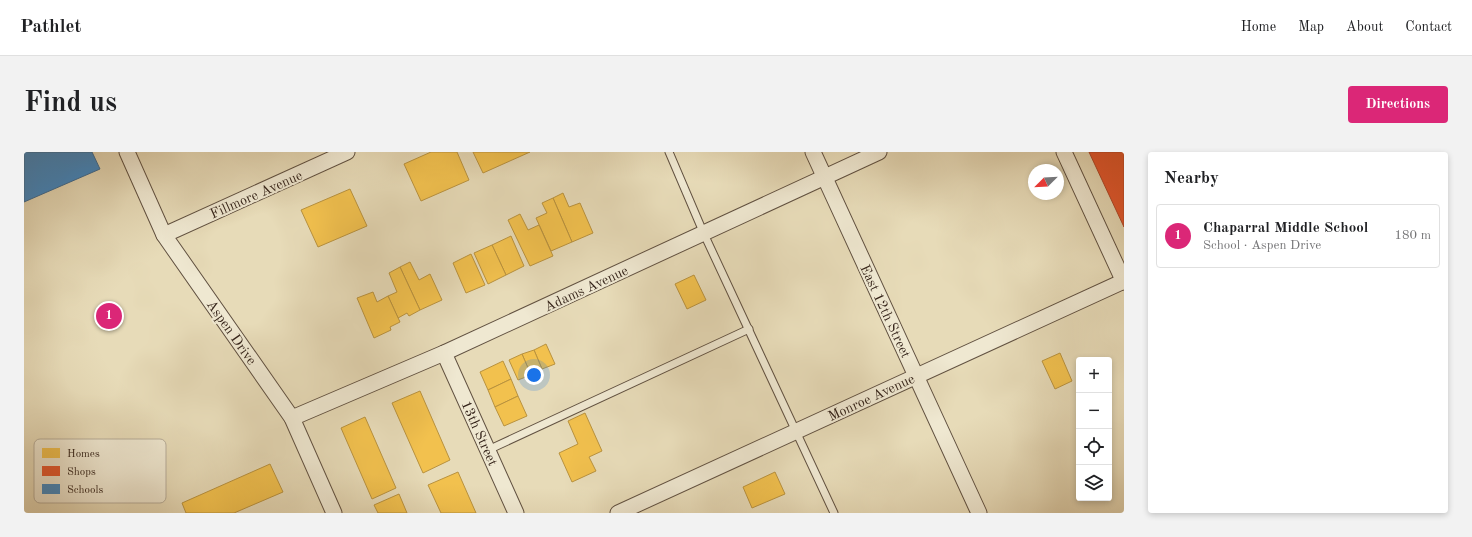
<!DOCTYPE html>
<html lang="en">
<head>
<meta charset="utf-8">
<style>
  body { margin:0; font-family:"Old Standard TT",serif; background:#f2f2f2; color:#202124 }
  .controls { position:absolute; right:12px; bottom:12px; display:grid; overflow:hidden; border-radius:4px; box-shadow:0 2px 6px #0003 }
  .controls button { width:36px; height:36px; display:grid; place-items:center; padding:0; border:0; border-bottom:1px solid #e0e0e0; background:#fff; color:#202124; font:20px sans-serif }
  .compass { position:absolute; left:1004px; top:12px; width:36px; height:36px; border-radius:50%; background:#fff; box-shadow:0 2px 6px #0003; rotate:246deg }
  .you { position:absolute; left:510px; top:223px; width:14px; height:14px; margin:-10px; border:3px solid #fff; border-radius:50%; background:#1a73e8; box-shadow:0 0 0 6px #1a73e833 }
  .badge { display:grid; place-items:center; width:26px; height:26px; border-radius:50%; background:#db2777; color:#fff; font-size:13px; font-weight:700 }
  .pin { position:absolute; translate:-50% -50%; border:2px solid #fff; box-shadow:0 1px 4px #0006 }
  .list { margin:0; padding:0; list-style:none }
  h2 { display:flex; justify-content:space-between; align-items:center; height:52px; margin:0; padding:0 16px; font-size:17px }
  h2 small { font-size:13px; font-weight:400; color:#757577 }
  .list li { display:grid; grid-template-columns:26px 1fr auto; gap:12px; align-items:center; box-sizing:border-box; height:64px; margin:0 8px 8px; padding:0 8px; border:1px solid #e0e0e0; border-radius:4px }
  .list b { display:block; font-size:15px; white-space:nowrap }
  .list p { margin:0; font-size:13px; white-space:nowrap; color:#757577 }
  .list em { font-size:13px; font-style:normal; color:#757577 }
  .icon { flex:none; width:22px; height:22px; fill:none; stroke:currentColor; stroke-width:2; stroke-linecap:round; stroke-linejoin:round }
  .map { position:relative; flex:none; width:1100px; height:361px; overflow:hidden; border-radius:4px }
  header { display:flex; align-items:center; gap:24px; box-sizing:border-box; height:56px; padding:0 20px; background:#fff; border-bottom:1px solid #e0e0e0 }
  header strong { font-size:19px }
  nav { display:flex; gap:22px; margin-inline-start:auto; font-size:14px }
  .intro { display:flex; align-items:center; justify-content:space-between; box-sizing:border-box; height:96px; padding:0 24px }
  h1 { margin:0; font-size:28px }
  .button { padding:10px 18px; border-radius:4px; background:#db2777; color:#fff; font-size:14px; font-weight:700 }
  main { display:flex; gap:24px; padding:0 24px }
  aside { flex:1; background:#fff; border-radius:4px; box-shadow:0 2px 6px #0003 }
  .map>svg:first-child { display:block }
  .homes { fill:#f2c14e; stroke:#b9923e }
  .shops { fill:#e4572e; stroke:#b04828 }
  .schools { fill:#3f88c5; stroke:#3c6a92 }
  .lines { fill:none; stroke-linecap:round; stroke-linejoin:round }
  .service-casing { stroke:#625242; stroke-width:9 }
  .minor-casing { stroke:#625242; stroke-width:17 }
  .service { stroke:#efe8d1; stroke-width:7 }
  .minor { stroke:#efe8d1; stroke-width:15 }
  .labels { text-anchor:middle; stroke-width:4; stroke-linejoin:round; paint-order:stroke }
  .street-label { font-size:14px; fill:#35241a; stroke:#efe8d1 }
  .key { fill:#efe8d1; stroke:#b7ad9a; stroke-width:1 }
  .key-label { font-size:11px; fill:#35241a }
</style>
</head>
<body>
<header>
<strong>Pathlet</strong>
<nav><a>Home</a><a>Map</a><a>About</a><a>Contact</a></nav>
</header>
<div class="intro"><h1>Find us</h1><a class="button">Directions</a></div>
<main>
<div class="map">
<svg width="1100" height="361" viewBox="0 0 1100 361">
  <rect width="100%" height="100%" fill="#e7dbb8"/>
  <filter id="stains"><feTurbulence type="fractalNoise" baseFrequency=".005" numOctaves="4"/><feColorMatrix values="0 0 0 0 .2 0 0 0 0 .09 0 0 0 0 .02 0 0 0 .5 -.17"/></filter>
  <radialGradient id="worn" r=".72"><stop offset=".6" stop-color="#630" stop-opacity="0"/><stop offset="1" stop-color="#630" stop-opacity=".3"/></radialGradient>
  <!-- homes -->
  <g class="homes">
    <polygon points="407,0 433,0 445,28 397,49 380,12"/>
    <polygon points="449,0 506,0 459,21"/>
    <polygon points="326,37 343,74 294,95 277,58"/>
    <polygon points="539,41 545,55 556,51 569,81 548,90 529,46"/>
    <polygon points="529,46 548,90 527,99 512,66 523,61 518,51"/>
    <polygon points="496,62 504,78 515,73 529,104 506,114 484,68"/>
    <polygon points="487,84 500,114 482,123 468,93"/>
    <polygon points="468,93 482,123 464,132 450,101"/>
    <polygon points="447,102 461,133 442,141 429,111"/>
    <polygon points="386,110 395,128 406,122 418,148 396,158 376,115"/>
    <polygon points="376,115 396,158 385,164 383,161 374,166 364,144 373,140 365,121"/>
    <polygon points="670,123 682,148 663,157 651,132"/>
    <polygon points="349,140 353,150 364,144 376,170 366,175 367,178 350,186 333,146"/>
    <polygon points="522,192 531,212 518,217 510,198"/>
    <polygon points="510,198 518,217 507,223 498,202"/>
    <polygon points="1036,201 1048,229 1031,237 1018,209"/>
    <polygon points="498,202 507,223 494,228 485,208"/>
    <polygon points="479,209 487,227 464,238 456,220"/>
    <polygon points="487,227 494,244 471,255 464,238"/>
    <polygon points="396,239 426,308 399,321 368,251"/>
    <polygon points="494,244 503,264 480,274 471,255"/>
    <polygon points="561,261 578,299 565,305 572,319 548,330 535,301 554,292 544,269"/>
    <polygon points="341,265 372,336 348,347 317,276"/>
    <polygon points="246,312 259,340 210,361 162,361 158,351"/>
    <polygon points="434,320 452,361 417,361 404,333"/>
    <polygon points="751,320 761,342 728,356 719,335"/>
    <polygon points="375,342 383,361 354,361 350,353"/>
  </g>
  <!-- shops -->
  <polygon class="shops" points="1065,0 1100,0 1100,75"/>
  <!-- schools -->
  <polygon class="schools" points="0,0 68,0 76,17 0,50"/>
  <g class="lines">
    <!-- service casing -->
    <g class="service-casing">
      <g id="service">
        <polyline points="645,0 680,82 810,361"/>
        <polyline points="464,298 725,177"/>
      </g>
    </g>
    <!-- minor casing -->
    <g class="minor-casing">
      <g id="minor">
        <polyline points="103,0 140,83 268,266 310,361"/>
        <polyline points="789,0 955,361"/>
        <polyline points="1040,0 1100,130"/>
        <polyline points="140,83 323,0"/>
        <polyline points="420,201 492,361"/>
        <polyline points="268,266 420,201 855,0"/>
        <polyline points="594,361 1100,129"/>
      </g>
    </g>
    <!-- service -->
    <use href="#service" class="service"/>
    <!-- minor -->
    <use href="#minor" class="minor"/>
  </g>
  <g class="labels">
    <!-- street labels -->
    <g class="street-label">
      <text transform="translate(232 42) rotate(-24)" y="5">Fillmore Avenue</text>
      <text transform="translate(562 136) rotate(-25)" y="5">Adams Avenue</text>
      <text transform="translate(862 159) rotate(65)" y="5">East 12th Street</text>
      <text transform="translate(208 180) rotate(55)" y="5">Aspen Drive</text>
      <text transform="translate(847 245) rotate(-25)" y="5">Monroe Avenue</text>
      <text transform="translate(456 281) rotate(66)" y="5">13th Street</text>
    </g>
  </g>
  <!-- legend -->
  <rect x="10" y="287" width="132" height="64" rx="6" class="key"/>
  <rect x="18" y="296" width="18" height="10" fill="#f2c14e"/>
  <rect x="18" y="314" width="18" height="10" fill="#e4572e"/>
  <rect x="18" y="332" width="18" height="10" fill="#3f88c5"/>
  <g class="key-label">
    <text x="43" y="305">Homes</text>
    <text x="43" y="323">Shops</text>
    <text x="43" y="341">Schools</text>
  </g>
  <rect width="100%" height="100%" filter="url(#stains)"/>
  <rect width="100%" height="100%" fill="url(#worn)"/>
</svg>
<div class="controls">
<button>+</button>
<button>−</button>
<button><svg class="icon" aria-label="locate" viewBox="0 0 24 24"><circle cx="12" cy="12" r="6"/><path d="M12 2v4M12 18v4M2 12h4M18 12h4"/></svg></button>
<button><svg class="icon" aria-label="layers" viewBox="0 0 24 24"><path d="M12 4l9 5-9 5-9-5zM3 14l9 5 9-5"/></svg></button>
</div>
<svg class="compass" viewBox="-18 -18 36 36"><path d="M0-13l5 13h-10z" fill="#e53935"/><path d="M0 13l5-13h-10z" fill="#757577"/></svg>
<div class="you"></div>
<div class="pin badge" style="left:85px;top:164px">1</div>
</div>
<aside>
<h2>Nearby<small></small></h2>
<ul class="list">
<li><span class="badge">1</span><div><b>Chaparral Middle School</b><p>School · Aspen Drive</p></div><em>180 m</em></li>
</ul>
</aside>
</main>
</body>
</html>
